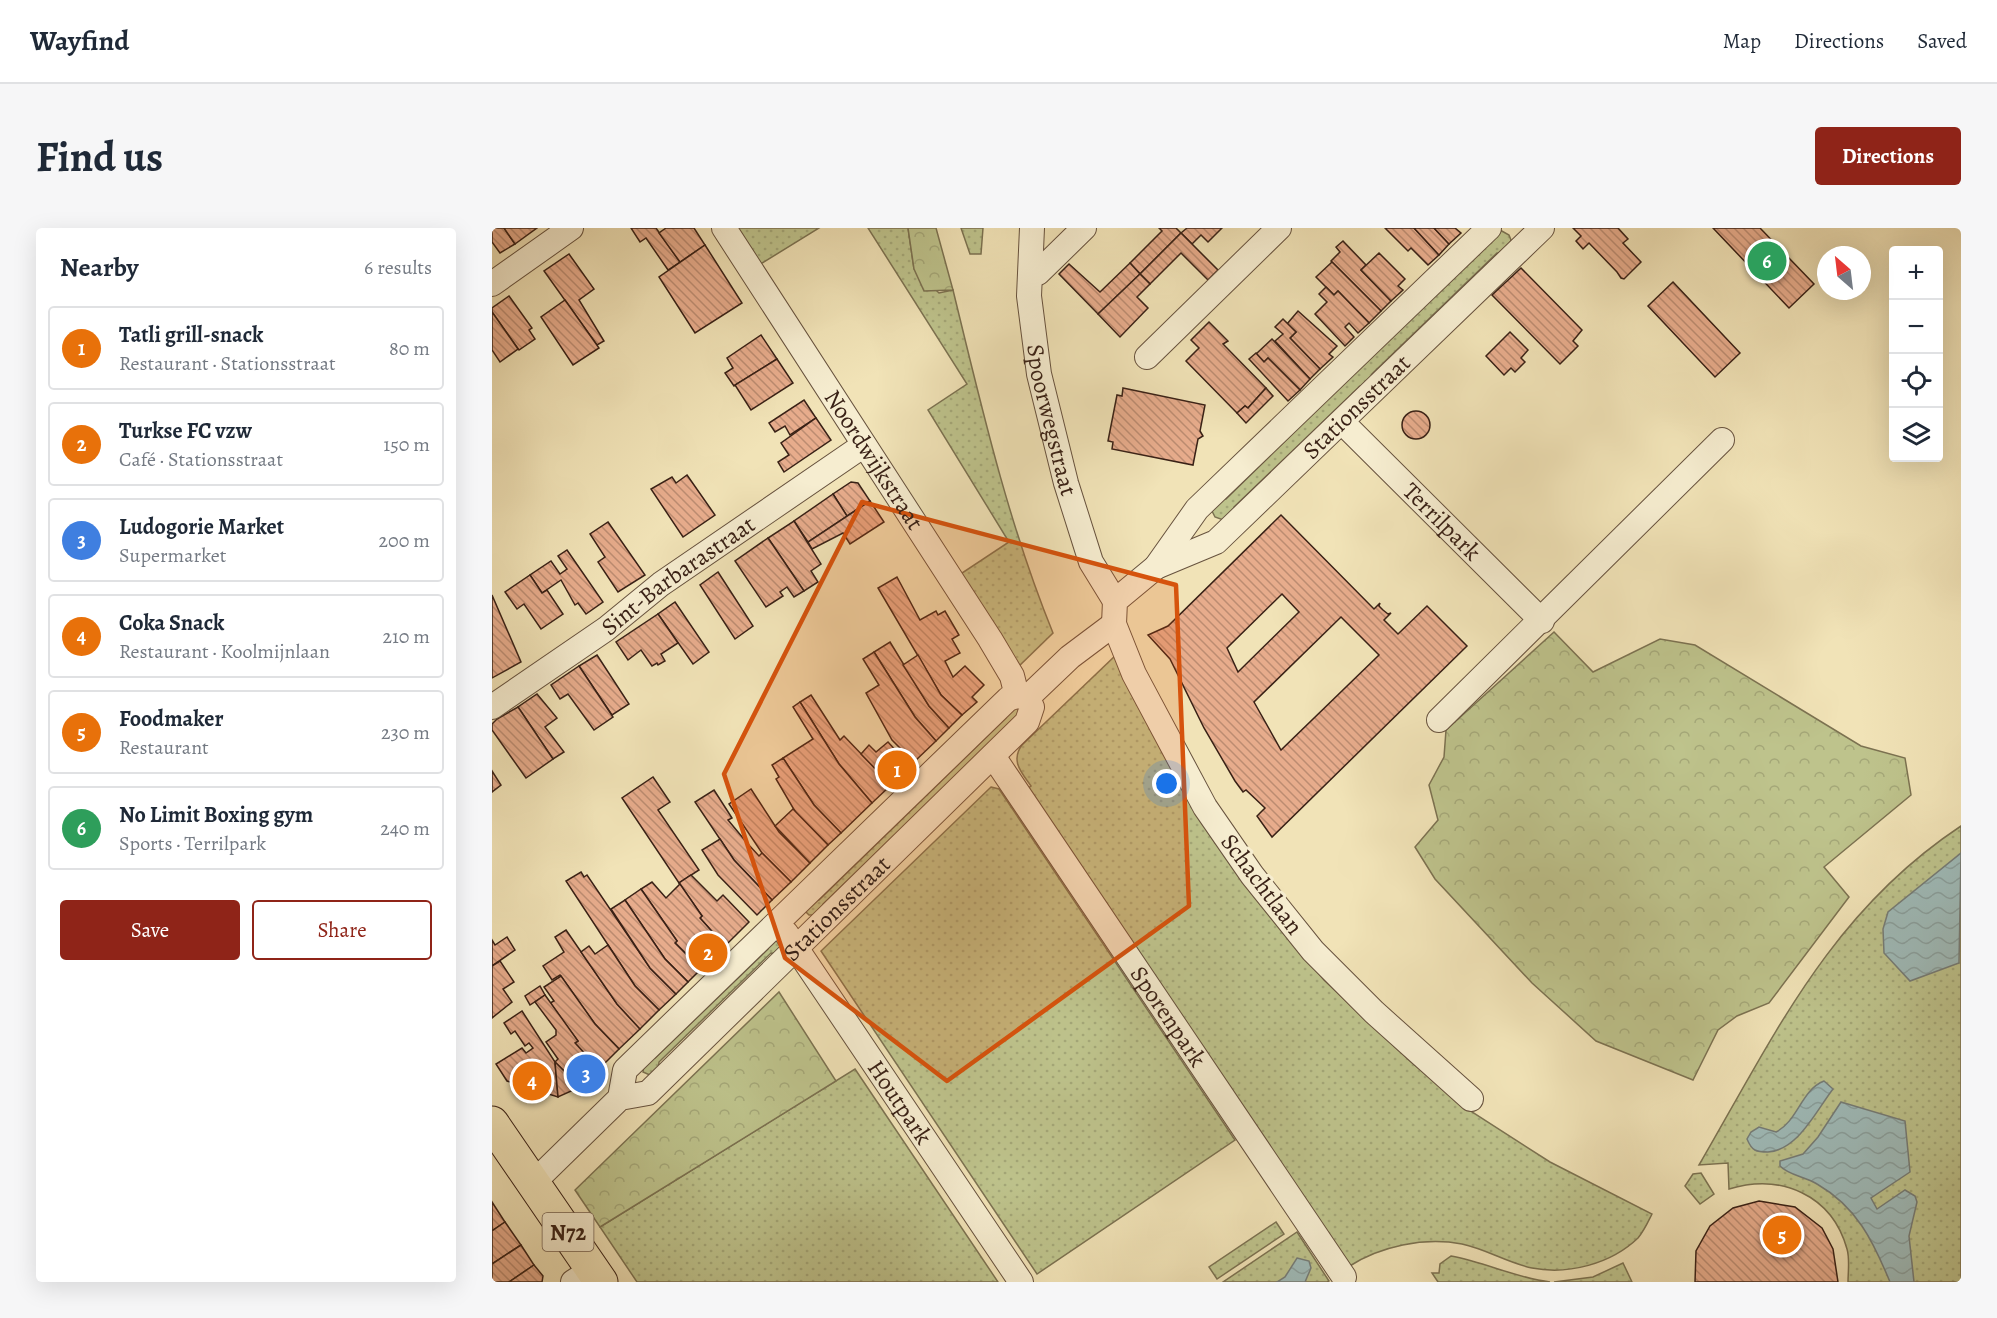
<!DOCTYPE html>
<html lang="en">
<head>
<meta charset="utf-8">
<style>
  body { margin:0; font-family:Alegreya,serif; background:#f6f6f7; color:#1f2937 }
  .controls { position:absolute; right:18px; top:18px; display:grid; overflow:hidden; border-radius:6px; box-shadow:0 6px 24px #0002 }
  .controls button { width:54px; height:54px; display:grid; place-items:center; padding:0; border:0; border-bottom:2px solid #e0e1e3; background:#fff; color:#1f2937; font:30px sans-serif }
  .compass { position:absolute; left:1325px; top:18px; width:54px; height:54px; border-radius:50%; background:#fff; box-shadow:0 6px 24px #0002; rotate:332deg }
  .you { position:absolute; left:675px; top:556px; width:21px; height:21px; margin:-15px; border:4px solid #fff; border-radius:50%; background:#1a73e8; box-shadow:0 0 0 9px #1a73e833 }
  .badge { display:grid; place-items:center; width:39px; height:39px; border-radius:50%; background:#8f2418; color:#fff; font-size:20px; font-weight:700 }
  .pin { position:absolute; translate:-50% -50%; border:3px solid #fff; box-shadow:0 2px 6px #0006 }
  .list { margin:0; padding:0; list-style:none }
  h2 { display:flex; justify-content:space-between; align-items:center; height:78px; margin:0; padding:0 24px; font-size:26px }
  h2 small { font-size:20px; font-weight:400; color:#747a83 }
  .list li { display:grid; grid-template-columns:39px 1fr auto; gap:18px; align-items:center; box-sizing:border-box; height:84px; margin:0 12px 12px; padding:0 12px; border:2px solid #e0e1e3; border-radius:6px }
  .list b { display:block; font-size:22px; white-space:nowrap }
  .list p { margin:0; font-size:20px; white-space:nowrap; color:#747a83 }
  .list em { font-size:20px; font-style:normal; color:#747a83 }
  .actions { display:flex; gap:12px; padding:18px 24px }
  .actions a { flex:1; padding:14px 0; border:2px solid #8f2418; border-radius:6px; text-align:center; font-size:21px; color:#8f2418 }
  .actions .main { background:#8f2418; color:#fff }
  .icon { flex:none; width:33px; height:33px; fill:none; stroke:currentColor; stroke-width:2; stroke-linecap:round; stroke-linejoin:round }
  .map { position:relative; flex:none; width:1469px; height:1054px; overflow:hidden; border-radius:6px }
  header { display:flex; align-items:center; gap:36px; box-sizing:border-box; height:84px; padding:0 30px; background:#fff; border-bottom:2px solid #e0e1e3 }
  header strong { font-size:28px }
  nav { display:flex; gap:33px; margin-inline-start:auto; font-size:21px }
  .intro { display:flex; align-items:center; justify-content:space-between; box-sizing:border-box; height:144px; padding:0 36px }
  h1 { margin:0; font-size:42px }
  .button { padding:15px 27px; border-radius:6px; background:#8f2418; color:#fff; font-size:21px; font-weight:700 }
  main { display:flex; gap:36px; padding:0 36px }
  aside { flex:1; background:#fff; border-radius:6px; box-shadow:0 6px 24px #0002 }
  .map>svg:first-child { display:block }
  .green { fill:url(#green-dots); stroke:#7c7251; stroke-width:1.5 }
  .forest { fill:url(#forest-crowns); stroke:#7c7251; stroke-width:1.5 }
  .water { fill:url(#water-waves); stroke:#767d78; stroke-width:1.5 }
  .building { fill:url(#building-back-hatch); stroke:#392116; stroke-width:1.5; fill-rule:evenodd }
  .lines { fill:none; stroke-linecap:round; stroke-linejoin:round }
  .minor-casing { stroke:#67523e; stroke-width:26 }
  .primary-casing { stroke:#392116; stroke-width:35 }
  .minor { stroke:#f6edd0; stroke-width:24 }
  .primary { stroke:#f1e3b7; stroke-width:33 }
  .marked { fill:#d6530d; fill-opacity:0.2; stroke:#d6530d; stroke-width:4.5; stroke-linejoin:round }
  .labels { text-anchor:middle; stroke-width:6; stroke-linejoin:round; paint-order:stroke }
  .shield { fill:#f6edd0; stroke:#725e4e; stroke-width:1.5 }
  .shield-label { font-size:22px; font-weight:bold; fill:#392116 }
  .street-label { font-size:24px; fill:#392116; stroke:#f6edd0 }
</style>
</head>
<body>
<header>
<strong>Wayfind</strong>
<nav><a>Map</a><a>Directions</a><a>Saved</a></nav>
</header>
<div class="intro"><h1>Find us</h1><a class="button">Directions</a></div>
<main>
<aside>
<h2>Nearby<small>6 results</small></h2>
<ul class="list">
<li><span class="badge" style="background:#e8710a">1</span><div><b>Tatli grill-snack</b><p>Restaurant · Stationsstraat</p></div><em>80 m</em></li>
<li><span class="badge" style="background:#e8710a">2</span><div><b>Turkse FC vzw</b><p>Café · Stationsstraat</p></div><em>150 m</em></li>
<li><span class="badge" style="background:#3f7fe0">3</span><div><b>Ludogorie Market</b><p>Supermarket</p></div><em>200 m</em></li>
<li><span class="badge" style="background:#e8710a">4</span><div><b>Coka Snack</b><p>Restaurant · Koolmijnlaan</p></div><em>210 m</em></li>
<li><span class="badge" style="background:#e8710a">5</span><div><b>Foodmaker</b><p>Restaurant</p></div><em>230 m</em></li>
<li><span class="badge" style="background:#2e9e5b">6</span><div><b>No Limit Boxing gym</b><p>Sports · Terrilpark</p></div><em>240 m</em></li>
</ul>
<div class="actions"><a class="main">Save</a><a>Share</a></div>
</aside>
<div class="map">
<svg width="1469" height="1054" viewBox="0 0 1469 1054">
  <defs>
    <pattern id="green-dots" width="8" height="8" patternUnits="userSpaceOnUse" patternTransform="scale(1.5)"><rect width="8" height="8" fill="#bec38c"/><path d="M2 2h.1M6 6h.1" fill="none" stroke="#a4a778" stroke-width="1.8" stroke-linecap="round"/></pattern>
    <pattern id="forest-crowns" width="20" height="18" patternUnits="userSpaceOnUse" patternTransform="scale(1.5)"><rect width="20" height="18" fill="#bec38c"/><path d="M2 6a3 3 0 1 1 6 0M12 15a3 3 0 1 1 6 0" fill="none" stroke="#a4a778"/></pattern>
    <pattern id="water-waves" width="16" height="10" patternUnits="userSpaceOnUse" patternTransform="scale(1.5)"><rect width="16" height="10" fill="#9fbbb9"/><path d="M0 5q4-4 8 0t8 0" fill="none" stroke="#8aa09e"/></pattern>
    <pattern id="building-back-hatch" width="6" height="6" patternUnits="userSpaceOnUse" patternTransform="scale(1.5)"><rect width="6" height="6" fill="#e7ac8c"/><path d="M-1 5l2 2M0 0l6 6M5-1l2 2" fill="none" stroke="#bc8c71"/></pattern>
  </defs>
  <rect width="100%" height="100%" fill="#f1e3b7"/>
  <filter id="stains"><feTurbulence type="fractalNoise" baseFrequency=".00333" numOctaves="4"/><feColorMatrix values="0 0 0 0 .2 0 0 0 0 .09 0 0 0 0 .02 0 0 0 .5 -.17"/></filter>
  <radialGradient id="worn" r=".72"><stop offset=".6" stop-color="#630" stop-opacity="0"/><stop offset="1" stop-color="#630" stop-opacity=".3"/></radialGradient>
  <!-- green -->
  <g class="green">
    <polygon points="244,0 327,0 267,37"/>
    <path d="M376 0H416L422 41 447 65 461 62C489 177 516 295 561 405L526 439 467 347 517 314 436 182 475 156Z"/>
    <polygon points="469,0 491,0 489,26 478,26"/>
    <polygon points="1008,2 1017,7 1019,12 1014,26 1005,25 880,146 877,159 868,158 742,279 743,288 734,293 723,289 719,281 725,270 734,271"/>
    <path d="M624 427 755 658 832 752 919 834 980 884 1058 934 1160 986C1156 994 1152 1003 1146 1010 1119 1036 1076 1047 1040 1040 1016 1035 994 1021 970 1016 932 1009 888 1018 856 1039L535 561 539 558C530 545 518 533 530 517Z"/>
    <polygon points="521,477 531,483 331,676 330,687 317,687 313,683 317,672 327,672 514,490 514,480"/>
    <polygon points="499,559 507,561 743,912 545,1046 329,723"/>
    <path d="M1469 598V1054H1356C1356 1044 1358 1031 1355 1021 1340 967 1289 945 1237 961L1236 935 1207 937C1283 806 1339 684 1469 598Z"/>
    <polygon points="288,710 289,726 279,725 167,834 166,844 160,848 151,844 153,830 163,830 276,721 276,711"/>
    <polygon points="363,841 506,1054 145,1054 108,999"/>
    <polygon points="1209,945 1222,966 1208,976 1193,958 1201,946"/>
    <polygon points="784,994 792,1006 725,1051 717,1039"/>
    <polygon points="805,1004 837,1053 835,1054 731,1054"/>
    <path d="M959 1028C993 1034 1024 1050 1058 1054H946L940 1045H947L948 1036Z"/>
    <polygon points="1131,1035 1140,1054 1062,1054 1101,1049"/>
  </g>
  <!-- forest -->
  <g class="forest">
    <polygon points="416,0 444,0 461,62 432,63 422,41"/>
    <polygon points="1062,404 1101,444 1168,411 1203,417 1369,518 1413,530 1419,567 1332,639 1357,669 1277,775 1245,788 1226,802 1201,852 1104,813 1040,755 943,651 923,619 946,592 937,557 952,529 954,502"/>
    <polygon points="287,764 344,853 108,999 83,962"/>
  </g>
  <!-- water -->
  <g class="water">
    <polygon points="1469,625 1467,735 1418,753 1392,725 1391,701 1396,684"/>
    <path d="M1332 853 1341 861C1324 883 1306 922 1276 924 1264 924 1260 923 1255 911L1259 904 1267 899 1284 904C1306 893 1309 862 1332 853Z"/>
    <path d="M1349 874 1413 893 1418 944 1379 970 1385 981 1413 962 1423 968 1425 974 1417 1008 1422 1054H1398C1381 1013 1365 979 1325 956 1314 949 1296 947 1288 938V933L1311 926 1326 909Z"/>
    <polygon points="805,1030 817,1033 819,1040 813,1054 785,1054 793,1049"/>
  </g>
  <!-- building -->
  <g class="building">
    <polygon points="0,0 12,0 23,16 8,25 0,14"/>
    <polygon points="12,0 45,0 23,16"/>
    <polygon points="139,0 164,0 188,34 176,42 154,10 148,14"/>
    <polygon points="174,0 202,0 213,17 188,34 167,5"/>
    <polygon points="667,0 684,0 689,5 648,46 638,35 670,3"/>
    <polygon points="695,0 730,0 716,14 709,7 700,16 689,5"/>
    <polygon points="893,0 922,0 947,27 936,37 919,20 916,23"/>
    <polygon points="922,0 942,0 957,16 947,27"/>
    <polygon points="942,0 963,0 969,5 957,16"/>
    <polygon points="1081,0 1126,0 1136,11 1131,15 1149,34 1132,51 1129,50 1125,44 1097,15 1091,21 1084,13 1089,8"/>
    <polygon points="1221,0 1268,0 1322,56 1297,80"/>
    <polygon points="689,5 726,42 716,52 689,25 658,56 648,46"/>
    <polygon points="851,13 874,37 869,42 899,73 889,83 839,33 848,24 844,19"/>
    <polygon points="213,17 250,75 203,105 167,49"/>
    <polygon points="887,25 913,51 906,58 911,62 899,73 869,42"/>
    <polygon points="77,26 102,61 87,72 112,113 105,117 52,43"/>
    <polygon points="840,34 889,83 877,95 846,63 842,67 824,49"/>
    <polygon points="638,35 648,46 606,86 567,46 577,36 608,64"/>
    <polygon points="1029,40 1090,102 1081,113 1086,118 1068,136 1000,67"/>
    <polygon points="648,46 658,56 645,69 656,80 628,109 606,86"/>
    <polygon points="1181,54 1248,125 1223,149 1156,78"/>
    <polygon points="834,59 842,67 846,63 877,95 866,105 857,95 853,99 862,109 853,118 823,86 835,74 827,66"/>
    <polygon points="17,68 40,100 37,102 43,111 27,122 0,84 0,80"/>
    <polygon points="73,72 107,120 81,137 49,89"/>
    <polygon points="806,83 845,118 837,126 841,129 828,141 798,110 804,104 795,96"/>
    <polygon points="0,84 26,121 8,134 0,122"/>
    <polygon points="791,91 804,104 798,110 828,141 818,151 783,113 791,106 783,99"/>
    <polygon points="717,94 736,113 731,116 774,160 756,180 753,178 745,185 694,133 707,120 699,112"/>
    <polygon points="1018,104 1036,122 1029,130 1033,134 1023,144 1019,140 1012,147 994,128"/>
    <polygon points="269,107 285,131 242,158 233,145 241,140 235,130"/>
    <polygon points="780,111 818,151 808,162 776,130 772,134 764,126"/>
    <polygon points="764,125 772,134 776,130 808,162 796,173 757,131"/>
    <polygon points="285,131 301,155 259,182 243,157"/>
    <polygon points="631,160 713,177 708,203 711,208 706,211 701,237 620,221 621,214 616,213 625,167 630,168"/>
    <polygon points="774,160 781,168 754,195 745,185 753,178 756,180"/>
    <polygon points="312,172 324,190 298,207 293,198 283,204 277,195"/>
    <circle cx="924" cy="197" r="14"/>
    <polygon points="324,190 339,212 292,244 286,234 297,227 289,215"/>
    <polygon points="195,247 223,287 191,309 159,261 180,249 184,255"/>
    <polygon points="359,254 366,255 378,273 355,288 341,266"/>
    <polygon points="341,266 355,288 316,314 302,293"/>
    <polygon points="378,273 392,294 358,316 351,305 320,321 316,314"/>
    <path d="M789 287 882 381 888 375 887 378 891 382 896 386 899 385 892 392 906 406 935 378 975 418 780 609 765 588 773 580 754 562 751 564 743 553 712 500 678 431 656 407 676 398ZM790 366 807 384 746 444 735 420ZM849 389 887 427 789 522 762 474Z"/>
    <polygon points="302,293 329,336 319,343 326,354 312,363 276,310"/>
    <polygon points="116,294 153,347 126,364 106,334 113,329 98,306"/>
    <polygon points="276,310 312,363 302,369 295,359 288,364 291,368 274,379 243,333"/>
    <polygon points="75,322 111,374 94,386 86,375 83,377 69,352 50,365 38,347 59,333 68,346 75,341 66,328"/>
    <polygon points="226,344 261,398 243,411 208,357"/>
    <polygon points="38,347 50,365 55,362 71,386 49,401 32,376 25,381 13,364"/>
    <polygon points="405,349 428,392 444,383 446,387 453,383 467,407 460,411 468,425 453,433 461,449 473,438 492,457 480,469 485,474 470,487 449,467 386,360"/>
    <polygon points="0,367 29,434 0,450"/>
    <polygon points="183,374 217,424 201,436 166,386"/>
    <polygon points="166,386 186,415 169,426 173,433 166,437 165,435 160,438 149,422 136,432 124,414"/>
    <polygon points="398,414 437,478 457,500 444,513 423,489 382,424"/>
    <polygon points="382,424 423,489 444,513 422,534 400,512 374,465 387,457 371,431"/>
    <polygon points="105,427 137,476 120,487 87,438"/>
    <polygon points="426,427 449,467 470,487 457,500 437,478 411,437"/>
    <polygon points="87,438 121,489 102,502 76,466 68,471 59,457"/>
    <polygon points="45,466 65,490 53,499 72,524 61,531 26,479"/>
    <polygon points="319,467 348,512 352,508 399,557 380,575 347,536 308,474"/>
    <polygon points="308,474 347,536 380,575 349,605 322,577 291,530 321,511 301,479"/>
    <polygon points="26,479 61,531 34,550 0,502 0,496 5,491"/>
    <polygon points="396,514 418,538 399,557 369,526 377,517 384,524"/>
    <polygon points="291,530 322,577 349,605 336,617 304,585 284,551 287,549 280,537"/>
    <polygon points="0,543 9,557 0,564"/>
    <polygon points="161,549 178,574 166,582 207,642 187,655 130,570"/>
    <polygon points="259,561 287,604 318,635 299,654 270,625 237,576"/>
    <polygon points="222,562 240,590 236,592 256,616 267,628 270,625 299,654 280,672 242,632 203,574"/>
    <polygon points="301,581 336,617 318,635 283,598"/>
    <polygon points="228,611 242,632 280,672 265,687 226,647 210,622"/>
    <polygon points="89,644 92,649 95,647 158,740 184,766 167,782 143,758 74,653"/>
    <polygon points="199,647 225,673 231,667 257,694 233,718 208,690 210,688 187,655"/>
    <polygon points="160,654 174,670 188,656 210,688 208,690 233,718 209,741 183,715 185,713 149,661"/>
    <polygon points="149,661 185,713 183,715 209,741 196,754 173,731 133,672"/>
    <polygon points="133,672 173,731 196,754 184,766 158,740 119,681"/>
    <polygon points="74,702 125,776 148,801 127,821 103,796 68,747 60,752 51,738 72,724 63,709"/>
    <polygon points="15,709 23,722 0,738 0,712 3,717"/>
    <polygon points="116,717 143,758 167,782 148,801 125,776 89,724 97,718 103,726"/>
    <polygon points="8,733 22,754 11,761 20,774 0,790 0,738"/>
    <polygon points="69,748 103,796 127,821 107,841 83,815 86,813 58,775 62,773 52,759"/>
    <polygon points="48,758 53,767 38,777 33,768"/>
    <polygon points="53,767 86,813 83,815 107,841 88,859 63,834 66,831 54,814 64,807 64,802 43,774"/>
    <polygon points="30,783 63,834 66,869 15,853 4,836 30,820 34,825 41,820 37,815 33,818 23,803 19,806 12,795"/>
    <polygon points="63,834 88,859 66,869"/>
    <polygon points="1267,973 1303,979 1330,1000 1341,1021 1346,1054 1203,1054 1204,1023 1218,998 1241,980"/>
    <polygon points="0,974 13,994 0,1003"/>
    <polygon points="13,994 29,1017 0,1036 0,1003"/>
    <polygon points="29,1017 42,1037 17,1054 0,1054 0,1036"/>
    <polygon points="42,1037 51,1048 50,1054 17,1054"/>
  </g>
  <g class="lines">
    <!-- minor casing -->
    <g class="minor-casing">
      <g id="minor">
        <path id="s1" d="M232 0 498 411 520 448 525 468"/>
        <path id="s2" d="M540 0 537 68 547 146 574 255 599 334 623 373"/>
        <polyline points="546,45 592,0"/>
        <polyline points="0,56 79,0"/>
        <polyline points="655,129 787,0"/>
        <path id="s3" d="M850 194 1050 393"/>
        <path id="s4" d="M664 339 724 314 1050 0"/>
        <polyline points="535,470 578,429 622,396"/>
        <path id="s5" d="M0 479 114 401 169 356 372 217"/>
        <polyline points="947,492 1230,212"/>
        <path id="s6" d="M501 528 852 1049"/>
        <path id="s7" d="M294 705 529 1054"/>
        <polyline points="979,871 882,784 821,723 760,647 713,579 642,446 622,396 623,373 664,339 705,281 997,0"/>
        <path id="s8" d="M41 955 128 870 156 865 535 494 540 479 535 470 525 468 516 471 133 842 128 870"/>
        <polyline points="81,1054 101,1041"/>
      </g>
    </g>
    <!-- primary casing -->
    <g class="primary-casing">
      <polyline id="primary" points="0,895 109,1054"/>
    </g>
    <!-- minor -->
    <use href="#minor" class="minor"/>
    <!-- primary -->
    <use href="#primary" class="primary"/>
  </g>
  <!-- marked area -->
  <path class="marked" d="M370 274 684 357 697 678 455 853 293 730 232 546Z"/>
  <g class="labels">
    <!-- shield labels -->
    <rect class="shield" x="50.5" y="985" width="51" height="38" rx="4.5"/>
    <g class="shield-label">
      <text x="76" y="1012">N72</text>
    </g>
    <!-- street labels -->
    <g class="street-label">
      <text dy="8" stroke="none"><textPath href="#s4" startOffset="260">Stationsstraat</textPath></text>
      <text dy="8" stroke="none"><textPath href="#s2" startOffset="194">Spoorwegstraat</textPath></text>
      <text dy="8" stroke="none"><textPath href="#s1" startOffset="276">Noordwijkstraat</textPath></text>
      <text dy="8" stroke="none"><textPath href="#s3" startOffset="141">Terrilpark</textPath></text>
      <text dy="8" stroke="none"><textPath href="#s5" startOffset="228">Sint-Barbarastraat</textPath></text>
      <text transform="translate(770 656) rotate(53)" y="8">Schachtlaan</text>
      <text dy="8" stroke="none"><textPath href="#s8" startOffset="414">Stationsstraat</textPath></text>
      <text dy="8" stroke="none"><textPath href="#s6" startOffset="314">Sporenpark</textPath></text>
      <text dy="8" stroke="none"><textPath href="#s7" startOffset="204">Houtpark</textPath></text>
    </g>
  </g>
  <rect width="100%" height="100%" filter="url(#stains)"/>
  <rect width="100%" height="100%" fill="url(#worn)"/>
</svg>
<div class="controls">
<button>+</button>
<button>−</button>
<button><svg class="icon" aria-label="locate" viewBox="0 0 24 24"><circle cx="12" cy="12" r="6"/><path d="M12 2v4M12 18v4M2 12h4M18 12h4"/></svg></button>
<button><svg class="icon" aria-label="layers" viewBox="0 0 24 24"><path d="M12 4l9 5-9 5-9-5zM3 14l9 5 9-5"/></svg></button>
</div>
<svg class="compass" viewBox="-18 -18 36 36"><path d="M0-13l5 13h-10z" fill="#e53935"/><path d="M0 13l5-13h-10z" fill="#747a83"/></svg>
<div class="you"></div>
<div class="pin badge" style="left:405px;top:542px;background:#e8710a">1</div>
<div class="pin badge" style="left:216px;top:725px;background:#e8710a">2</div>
<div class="pin badge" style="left:94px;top:846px;background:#3f7fe0">3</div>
<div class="pin badge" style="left:40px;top:853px;background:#e8710a">4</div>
<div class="pin badge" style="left:1290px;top:1007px;background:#e8710a">5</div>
<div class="pin badge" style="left:1275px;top:33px;background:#2e9e5b">6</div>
</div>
</main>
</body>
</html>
